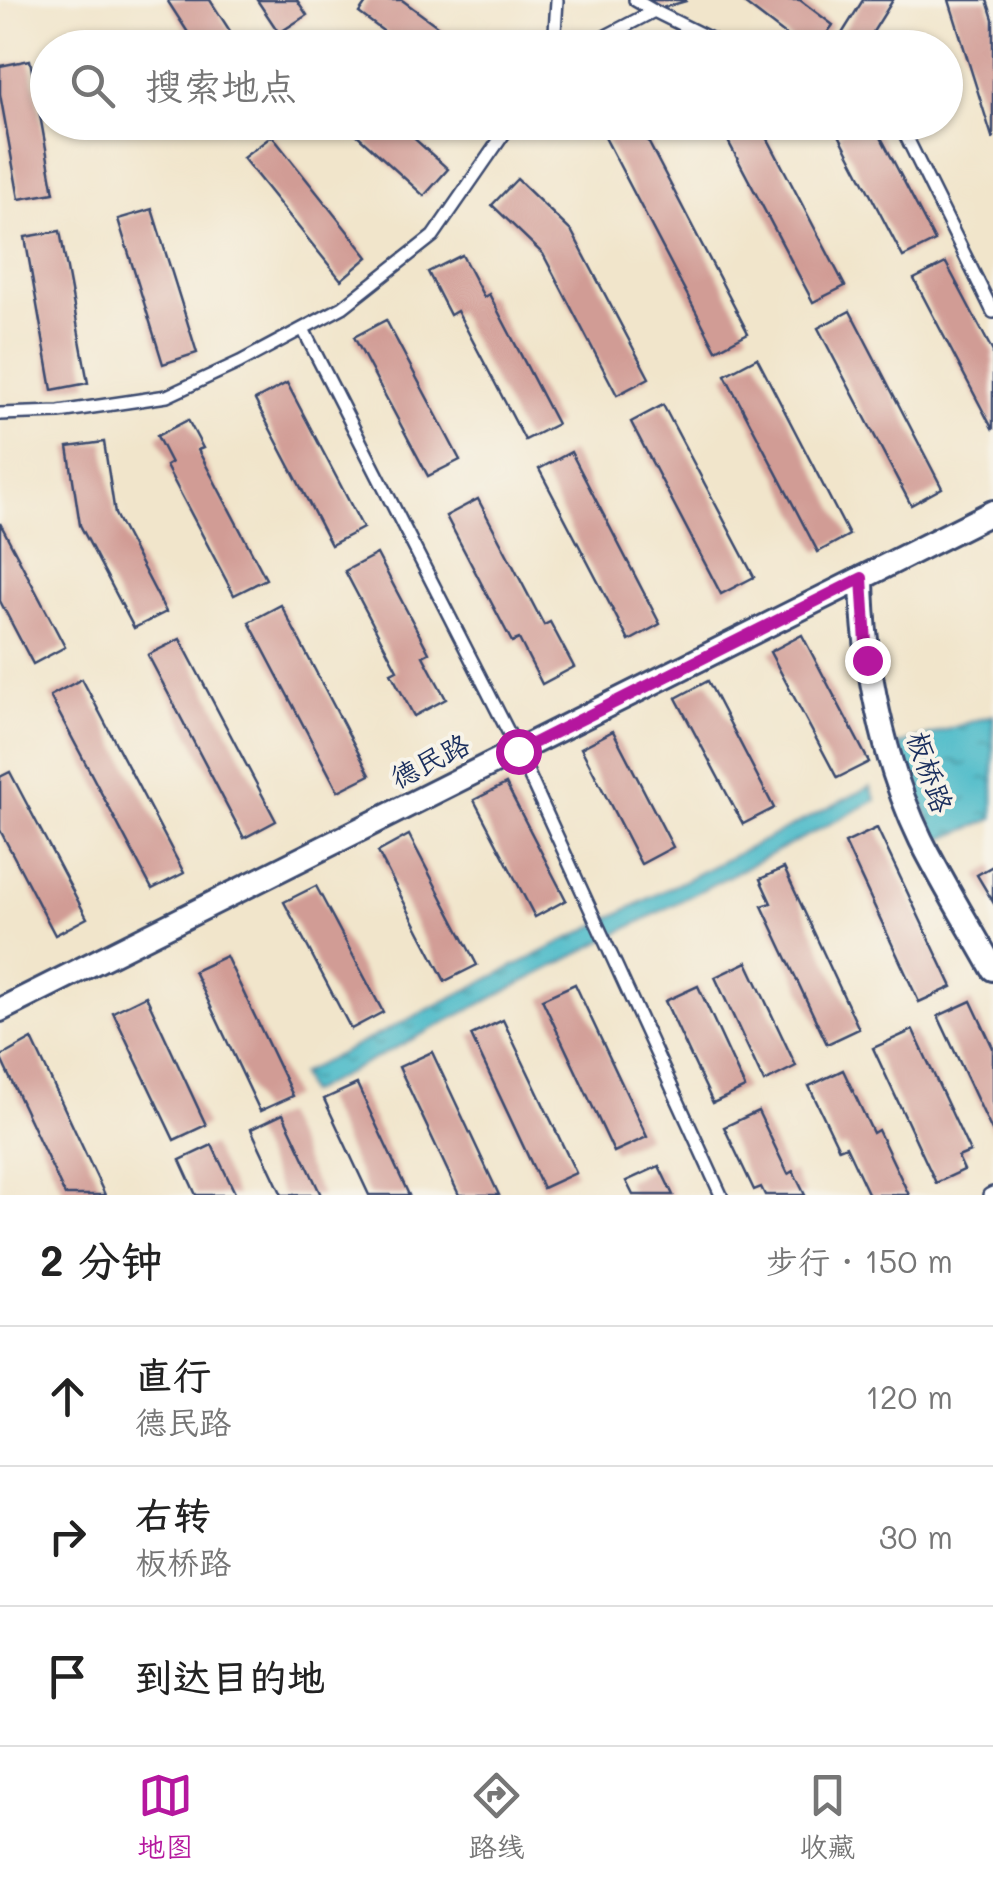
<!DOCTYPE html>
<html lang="zh">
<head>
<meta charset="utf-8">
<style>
  body { margin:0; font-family:Mali,"LXGW WenKai TC",sans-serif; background:#f6f6f6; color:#222 }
  .stop { position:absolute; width:30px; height:30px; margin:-22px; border:8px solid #b5179e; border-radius:50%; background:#fff }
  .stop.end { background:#b5179e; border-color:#fff; box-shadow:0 2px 10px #0008 }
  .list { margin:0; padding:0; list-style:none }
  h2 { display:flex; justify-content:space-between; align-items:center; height:130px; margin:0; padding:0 40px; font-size:42px }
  h2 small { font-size:32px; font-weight:400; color:#767676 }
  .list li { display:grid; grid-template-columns:65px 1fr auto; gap:30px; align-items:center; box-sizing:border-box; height:140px; padding:0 40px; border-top:2px solid #e0e0e0 }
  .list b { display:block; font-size:38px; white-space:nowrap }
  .list p { margin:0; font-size:32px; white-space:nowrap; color:#767676 }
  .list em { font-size:32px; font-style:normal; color:#767676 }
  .icon { flex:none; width:55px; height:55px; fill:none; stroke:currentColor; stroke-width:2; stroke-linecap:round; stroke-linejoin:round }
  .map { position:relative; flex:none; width:993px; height:1195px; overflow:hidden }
  .search { position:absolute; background:#fff; box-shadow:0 2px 8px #0004; left:30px; right:30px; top:30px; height:110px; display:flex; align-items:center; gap:25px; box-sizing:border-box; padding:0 35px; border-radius:55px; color:#767676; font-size:38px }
  .sheet { height:550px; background:#fff }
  nav { display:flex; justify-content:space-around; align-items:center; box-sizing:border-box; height:140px; border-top:2px solid #e0e0e0; background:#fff; font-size:28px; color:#767676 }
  nav a { display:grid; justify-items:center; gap:5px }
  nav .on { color:#b5179e }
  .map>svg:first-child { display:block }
  .water { fill:url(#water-ripples); stroke:#347594; stroke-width:2.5 }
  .building { fill:#d19c95 }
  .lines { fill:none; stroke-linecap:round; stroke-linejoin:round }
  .service-casing { stroke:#3b4a6e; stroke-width:16 }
  .minor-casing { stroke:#3b4a6e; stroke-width:28 }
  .service { stroke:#fff; stroke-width:11 }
  .minor { stroke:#fff; stroke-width:22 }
  .route { stroke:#b5179e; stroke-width:12 }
  .labels { text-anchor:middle; stroke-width:8; stroke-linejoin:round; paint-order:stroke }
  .street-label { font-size:28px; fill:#1b2f5e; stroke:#f7f3e8 }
</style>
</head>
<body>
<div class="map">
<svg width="993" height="1195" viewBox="0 0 993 1195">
  <defs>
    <pattern id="water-ripples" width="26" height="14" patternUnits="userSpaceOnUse" patternTransform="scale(2.5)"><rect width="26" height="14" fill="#4ebbc9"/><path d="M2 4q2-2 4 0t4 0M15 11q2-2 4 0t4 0" fill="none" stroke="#4098a6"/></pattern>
  </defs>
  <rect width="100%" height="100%" fill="#f7f3e8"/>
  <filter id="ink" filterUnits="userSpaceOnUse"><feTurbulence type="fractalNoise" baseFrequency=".01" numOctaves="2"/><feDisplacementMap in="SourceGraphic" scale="20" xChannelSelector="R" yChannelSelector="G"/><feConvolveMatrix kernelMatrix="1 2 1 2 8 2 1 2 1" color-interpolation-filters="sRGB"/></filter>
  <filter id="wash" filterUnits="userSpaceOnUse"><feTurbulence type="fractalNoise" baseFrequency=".0048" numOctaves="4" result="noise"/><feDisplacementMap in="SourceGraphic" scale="40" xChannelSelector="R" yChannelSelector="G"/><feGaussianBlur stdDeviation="2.25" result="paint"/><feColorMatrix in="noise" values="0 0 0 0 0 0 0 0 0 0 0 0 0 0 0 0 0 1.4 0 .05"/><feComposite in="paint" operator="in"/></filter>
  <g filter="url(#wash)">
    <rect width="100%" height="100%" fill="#f1e5cb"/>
    <!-- water -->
    <g class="water">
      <polygon points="993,715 993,819 938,841 898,745"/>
      <polygon points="870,787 876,800 308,1093 300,1074"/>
    </g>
    <g id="blocks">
      <!-- building -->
      <g class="building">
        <polygon points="167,0 210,0 241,48 198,48"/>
        <polygon points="257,0 297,0 307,15 279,33"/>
        <polygon points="368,0 402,0 467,48 406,48 359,13"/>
        <polygon points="649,0 686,0 686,1 662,8"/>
        <polygon points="740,0 800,0 833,25 816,48 803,48"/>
        <polygon points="863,0 893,0 863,48 833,48"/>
        <polygon points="949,0 987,0 993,19 993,140"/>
        <polygon points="30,60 54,193 19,199 0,94 0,66"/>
        <polygon points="343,122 396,122 448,169 424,196"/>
        <polygon points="597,122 638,122 748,333 716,350"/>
        <polygon points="718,122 759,122 845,286 813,302"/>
        <polygon points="858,122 873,122 935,241 903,257 838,133"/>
        <polygon points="272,136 368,257 341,280 243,158"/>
        <polygon points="517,179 572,232 649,378 617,395 543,254 492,205"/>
        <polygon points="152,209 197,353 163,364 118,219"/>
        <polygon points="60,231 88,383 52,390 25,237"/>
        <polygon points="462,255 484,297 489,294 557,424 525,440 457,311 450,315 428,272"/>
        <polygon points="946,263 993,352 993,430 914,279"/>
        <polygon points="850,311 942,488 911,505 818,328"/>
        <polygon points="386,320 460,460 428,476 354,337"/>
        <polygon points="757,358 849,535 818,552 725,375"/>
        <polygon points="287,383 363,528 331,545 255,400"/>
        <polygon points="663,405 754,577 721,594 631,422"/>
        <polygon points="188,420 203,448 198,450 266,579 234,595 166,466 171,463 157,436"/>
        <polygon points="104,442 115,514 166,612 134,628 80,525 68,447"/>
        <polygon points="571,452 660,624 629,641 539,469"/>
        <polygon points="478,499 544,625 550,622 574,667 542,684 519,639 512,642 446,516"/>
        <polygon points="0,523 65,647 33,664 0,601"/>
        <polygon points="377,554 429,653 423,656 446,699 414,716 391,673 397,670 345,571"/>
        <polygon points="281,605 370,775 338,791 249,622"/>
        <polygon points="802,635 869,762 837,778 770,652"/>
        <polygon points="180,639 276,821 244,838 148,655"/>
        <polygon points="82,679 184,873 152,889 50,696"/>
        <polygon points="708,681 774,808 743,824 676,698"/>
        <polygon points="613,731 673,847 641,864 581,748"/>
        <polygon points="10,772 87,918 55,935 0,830 0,777"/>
        <polygon points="506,784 566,900 535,917 474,800"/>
        <polygon points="877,828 952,987 919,1002 845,843"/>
        <polygon points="409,835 477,965 445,981 378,852"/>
        <polygon points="993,866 993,902 977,875"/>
        <polygon points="784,868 859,1029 827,1044 762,906 771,903 760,879"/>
        <polygon points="316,886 383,1012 351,1029 284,902"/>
        <polygon points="226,956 293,1096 260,1111 194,971"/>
        <polygon points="747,962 796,1066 764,1082 715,977"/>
        <polygon points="575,984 647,1137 614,1152 542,999"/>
        <polygon points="698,986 745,1088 713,1103 665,1001"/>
        <polygon points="146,996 206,1125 174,1140 113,1012"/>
        <polygon points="971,1001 993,1048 993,1133 938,1016"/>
        <polygon points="503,1020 576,1173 543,1188 471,1035"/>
        <polygon points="913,1030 970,1152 958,1157 964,1170 936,1183 873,1048"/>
        <polygon points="32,1039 105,1195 65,1195 0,1057"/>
        <polygon points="432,1052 499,1195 459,1195 399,1067"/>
        <polygon points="843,1070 873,1133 878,1130 909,1195 869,1195 846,1146 839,1149 809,1086"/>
        <polygon points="357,1084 409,1195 369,1195 324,1099"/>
        <polygon points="758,1111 788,1174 793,1171 805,1195 765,1195 761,1187 754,1190 724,1127"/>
        <polygon points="283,1114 321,1195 282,1195 251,1129"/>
        <polygon points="212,1145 236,1195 196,1195 180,1160"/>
        <polygon points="659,1166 673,1195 633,1195 626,1181"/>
      </g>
    </g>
  </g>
  <g filter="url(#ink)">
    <use href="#blocks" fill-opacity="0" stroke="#3b4a6e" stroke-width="2.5"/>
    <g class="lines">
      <!-- service casing -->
      <g class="service-casing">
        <g id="service">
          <polyline points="654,11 729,48"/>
          <polyline points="554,48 557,0"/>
          <polyline points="583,48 654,11 635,0"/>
          <polyline points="899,122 993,312"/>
          <polyline points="303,329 518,751 721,1195"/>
          <polyline points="0,414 59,412 167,396 240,362 343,307 433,236 512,122"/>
          <polyline points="989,1195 993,1193"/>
        </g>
      </g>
      <!-- minor casing -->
      <g class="minor-casing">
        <g id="minor">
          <path d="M862 578C863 662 884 764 921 840 943 884 969 926 993 969"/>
          <polyline points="0,1010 993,512"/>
        </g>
      </g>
      <!-- service -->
      <use href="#service" class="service"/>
      <!-- minor -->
      <use href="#minor" class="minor"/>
    </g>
  </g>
  <g class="lines" filter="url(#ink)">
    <!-- route -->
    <polyline class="route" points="518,751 862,578 867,660"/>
  </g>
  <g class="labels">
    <!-- street labels -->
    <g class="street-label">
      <text transform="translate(430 761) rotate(-27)" y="10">德民路</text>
      <text transform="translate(930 772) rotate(71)" y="10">板桥路</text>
    </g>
  </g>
</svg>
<div class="stop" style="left:518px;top:751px"></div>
<div class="stop end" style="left:867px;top:660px"></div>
<div class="search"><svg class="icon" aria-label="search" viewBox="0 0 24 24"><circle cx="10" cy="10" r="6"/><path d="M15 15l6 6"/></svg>搜索地点</div>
</div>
<section class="sheet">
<h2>2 分钟<small>步行 · 150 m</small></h2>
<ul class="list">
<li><svg class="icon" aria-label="ahead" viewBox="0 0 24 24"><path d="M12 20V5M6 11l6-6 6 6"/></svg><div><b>直行</b><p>德民路</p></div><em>120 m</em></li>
<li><svg class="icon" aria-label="right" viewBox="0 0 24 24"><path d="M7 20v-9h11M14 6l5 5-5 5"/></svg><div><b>右转</b><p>板桥路</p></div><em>30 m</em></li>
<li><svg class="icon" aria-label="arrive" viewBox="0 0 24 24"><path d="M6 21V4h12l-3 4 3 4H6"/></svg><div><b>到达目的地</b></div></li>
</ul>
</section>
<nav>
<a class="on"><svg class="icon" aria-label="map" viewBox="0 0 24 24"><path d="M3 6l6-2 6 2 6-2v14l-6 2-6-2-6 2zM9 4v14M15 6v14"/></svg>地图</a>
<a><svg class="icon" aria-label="directions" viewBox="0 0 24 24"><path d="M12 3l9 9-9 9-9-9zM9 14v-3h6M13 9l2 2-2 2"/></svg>路线</a>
<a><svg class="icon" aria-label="saved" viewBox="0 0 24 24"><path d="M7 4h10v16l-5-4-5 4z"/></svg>收藏</a>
</nav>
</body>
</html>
